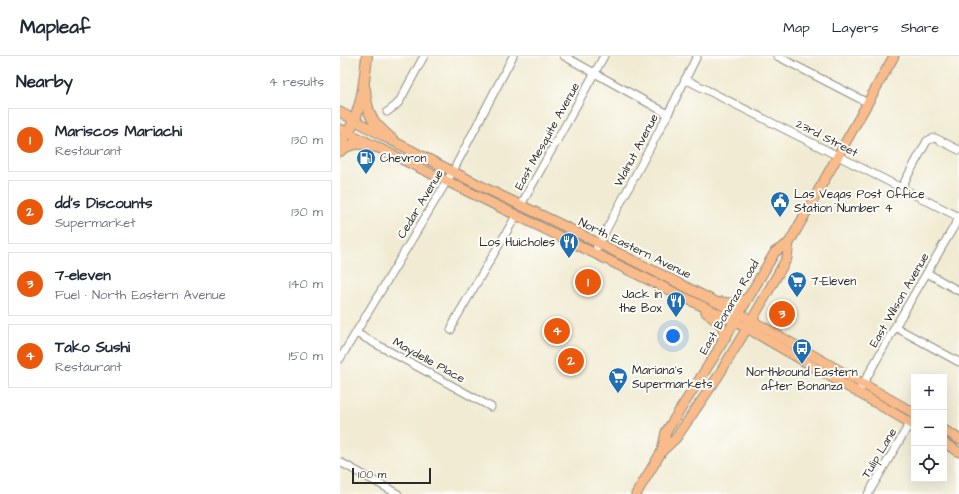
<!DOCTYPE html>
<html lang="en">
<head>
<meta charset="utf-8">
<style>
  body { margin:0; font-family:"Architects Daughter",sans-serif; background:#f2f2f3; color:#1f2937 }
  .controls { position:absolute; right:12px; bottom:12px; display:grid; overflow:hidden; border-radius:0px; box-shadow:0 4px 16px #0002 }
  .controls button { width:36px; height:36px; display:grid; place-items:center; padding:0; border:0; border-bottom:1px solid #e0e1e3; background:#fff; color:#1f2937; font:20px sans-serif }
  .scale { position:absolute; left:12px; bottom:10px; width:79px; box-sizing:border-box; padding-left:4px; border:2px solid #2b2b2b; border-top:0; font-size:11px; line-height:14px; white-space:nowrap; color:#2b2b2b; -webkit-text-stroke:3px #fdfcf7; paint-order:stroke }
  .you { position:absolute; left:333px; top:280px; width:14px; height:14px; margin:-10px; border:3px solid #fff; border-radius:50%; background:#1a73e8; box-shadow:0 0 0 6px #1a73e833 }
  .badge { display:grid; place-items:center; width:26px; height:26px; border-radius:50%; background:#ea580c; color:#fff; font-size:13px; font-weight:700 }
  .pin { position:absolute; translate:-50% -50%; border:2px solid #fff; box-shadow:0 1px 4px #0006 }
  .list { margin:0; padding:0; list-style:none }
  h2 { display:flex; justify-content:space-between; align-items:center; height:52px; margin:0; padding:0 16px; font-size:17px }
  h2 small { font-size:13px; font-weight:400; color:#747a83 }
  .list li { display:grid; grid-template-columns:26px 1fr auto; gap:12px; align-items:center; box-sizing:border-box; height:64px; margin:0 8px 8px; padding:0 8px; border:1px solid #e0e1e3; border-radius:0px }
  .list b { display:block; font-size:15px; white-space:nowrap }
  .list p { margin:0; font-size:13px; white-space:nowrap; color:#747a83 }
  .list em { font-size:13px; font-style:normal; color:#747a83 }
  .icon { flex:none; width:22px; height:22px; fill:none; stroke:currentColor; stroke-width:2; stroke-linecap:round; stroke-linejoin:round }
  .map { position:relative; flex:none; width:619px; height:438px; overflow:hidden }
  header { display:flex; align-items:center; gap:24px; box-sizing:border-box; height:56px; padding:0 20px; background:#fff; border-bottom:1px solid #e0e1e3 }
  header strong { font-size:19px }
  nav { display:flex; gap:22px; margin-inline-start:auto; font-size:14px }
  main { display:flex }
  aside { flex:1; background:#fff }
  .map>svg:first-child { display:block }
  .lines { fill:none; stroke-linecap:round; stroke-linejoin:round }
  .minor-casing { stroke:#8e8b7e; stroke-width:9 }
  .major-casing { stroke:#8e8b7e; stroke-width:11 }
  .highway-casing { stroke:#8e8b7e; stroke-width:12 }
  .minor { stroke:#fff; stroke-width:7 }
  .major { stroke:#fabb8b; stroke-width:9 }
  .highway { stroke:#fabb8b; stroke-width:10 }
  .labels { text-anchor:middle; stroke-width:4; stroke-linejoin:round; paint-order:stroke }
  .street-label { font-size:12px; fill:#2b2b2b; stroke:#fdfcf7 }
  .poi-label { font-size:12px; fill:#2b2b2b; stroke:#fdfcf7; text-anchor:start }
</style>
</head>
<body>
<header>
<strong>Mapleaf</strong>
<nav><a>Map</a><a>Layers</a><a>Share</a></nav>
</header>
<main>
<aside>
<h2>Nearby<small>4 results</small></h2>
<ul class="list">
<li><span class="badge">1</span><div><b>Mariscos Mariachi</b><p>Restaurant</p></div><em>130 m</em></li>
<li><span class="badge">2</span><div><b>dd's Discounts</b><p>Supermarket</p></div><em>130 m</em></li>
<li><span class="badge">3</span><div><b>7-eleven</b><p>Fuel · North Eastern Avenue</p></div><em>140 m</em></li>
<li><span class="badge">4</span><div><b>Tako Sushi</b><p>Restaurant</p></div><em>150 m</em></li>
</ul>
</aside>
<div class="map">
<svg width="619" height="438" viewBox="0 0 619 438">
  <rect width="100%" height="100%" fill="#fdfcf7"/>
  <filter id="ink" filterUnits="userSpaceOnUse"><feTurbulence type="fractalNoise" baseFrequency=".025" numOctaves="2"/><feDisplacementMap in="SourceGraphic" scale="8" xChannelSelector="R" yChannelSelector="G"/><feConvolveMatrix kernelMatrix="1 2 1 2 8 2 1 2 1" color-interpolation-filters="sRGB"/></filter>
  <filter id="wash" filterUnits="userSpaceOnUse"><feTurbulence type="fractalNoise" baseFrequency=".012" numOctaves="4" result="noise"/><feDisplacementMap in="SourceGraphic" scale="16" xChannelSelector="R" yChannelSelector="G"/><feGaussianBlur stdDeviation="0.9" result="paint"/><feColorMatrix in="noise" values="0 0 0 0 0 0 0 0 0 0 0 0 0 0 0 0 0 1.4 0 .05"/><feComposite in="paint" operator="in"/></filter>
  <g filter="url(#wash)">
    <rect width="100%" height="100%" fill="#f0ebd2"/>
  </g>
  <g filter="url(#ink)">
    <g class="lines">
      <!-- minor casing -->
      <g class="minor-casing">
        <g id="minor">
          <polyline points="224,0 328,58"/>
          <polyline points="437,0 528,47"/>
          <polyline points="345,23 619,161"/>
          <polyline points="47,56 55,50 59,46 84,0"/>
          <polyline points="561,132 587,85 591,83 595,82 619,94"/>
          <polyline points="181,149 264,0"/>
          <polyline points="257,191 328,58 357,0"/>
          <polyline points="587,217 619,235"/>
          <polyline points="555,271 619,306"/>
          <polyline points="111,274 115,264 176,160"/>
          <polyline points="16,277 151,351"/>
          <polyline points="0,303 113,115 173,0"/>
          <polyline points="518,337 555,271 619,162"/>
          <polyline points="0,406 58,438"/>
          <polyline points="528,438 570,367"/>
        </g>
      </g>
      <!-- major casing -->
      <g class="major-casing">
        <g id="major">
          <polyline points="0,56 43,80 147,133 224,170 400,258 425,272 574,357"/>
          <polyline points="0,73 407,272 574,369"/>
          <path d="M382 246C393 248 401 248 409 240"/>
          <path d="M366 256C376 266 388 268 382 285"/>
          <polyline points="604,374 619,383"/>
          <polyline points="604,387 619,396"/>
          <polyline points="322,395 326,376 375,299 435,196 449,187"/>
          <polyline points="296,438 322,395 336,382 377,322 412,264 447,202 449,187 554,0"/>
        </g>
      </g>
      <!-- highway casing -->
      <g class="highway-casing">
        <g id="highway">
          <path d="M25 33C27 61 33 67 54 85"/>
          <path d="M0 87C21 64 24 30 27 0"/>
          <path d="M0 95C13 85 22 87 36 91"/>
        </g>
      </g>
      <!-- minor -->
      <use href="#minor" class="minor"/>
      <!-- major -->
      <use href="#major" class="major"/>
      <!-- highway -->
      <use href="#highway" class="highway"/>
    </g>
  </g>
  <!-- icons -->
  <defs>
    <g id="fuel-pin" transform="scale(1)"><path d="M0 17L-7.5 6A9.5 9.5 0 1 1 7.5 6Z" fill="#1f6fb2" stroke="#fdfcf7"/><path d="M-5.5-6h7V0h2V4h1.3V-2.5L3-4.5l.8-.8L6-3V5H2.5V1h-1V6h-7ZM-4.2-4.7v3.2H.2V-4.7Z" fill="#fff"/></g>
    <g id="civic-pin" transform="scale(1)"><path d="M0 17L-7.5 6A9.5 9.5 0 1 1 7.5 6Z" fill="#1f6fb2" stroke="#fdfcf7"/><path d="M-.6-6.5H3V-4.5H.6V-3L4-1V1h2V6H-6V1h2V-1L-.6-3ZM-1.2 2.5V6h2.4V2.5Z" fill="#fff"/></g>
    <g id="restaurant-pin" transform="scale(1)"><path d="M0 17L-7.5 6A9.5 9.5 0 1 1 7.5 6Z" fill="#1f6fb2" stroke="#fdfcf7"/><path d="M-5-6h1v4h1v-4h1v4h1v-4h1v5L-1.5 .5V6h-2V.5L-5-1ZM5-6V6H3V1.5H1.5Q1.5-4 5-6Z" fill="#fff"/></g>
    <g id="supermarket-pin" transform="scale(1)"><path d="M0 17L-7.5 6A9.5 9.5 0 1 1 7.5 6Z" fill="#1f6fb2" stroke="#fdfcf7"/><path d="M-6-5.5h2.5l.6 2H6L4.5 2H-2.5L-4.4-4H-6ZM-1.5 3.2a1.3 1.3 0 1 0 .1 0ZM3 3.2a1.3 1.3 0 1 0 .1 0Z" fill="#fff"/></g>
    <g id="bus-pin" transform="scale(1)"><path d="M0 17L-7.5 6A9.5 9.5 0 1 1 7.5 6Z" fill="#1f6fb2" stroke="#fdfcf7"/><path d="M-5-6H5V4H4V6H2V4H-2V6H-4V4H-5ZM-3.5-4V0h7V-4ZM-3.5 1.2v1.5H-2V1.2ZM2 1.2v1.5H3.5V1.2Z" fill="#fff"/></g>
  </defs>
  <g fill-rule="evenodd">
    <use href="#fuel-pin" x="26" y="102"/>
    <use href="#civic-pin" x="440" y="145"/>
    <use href="#restaurant-pin" x="229" y="186"/>
    <use href="#supermarket-pin" x="457" y="225"/>
    <use href="#restaurant-pin" x="336" y="245"/>
    <use href="#bus-pin" x="462" y="292"/>
    <use href="#supermarket-pin" x="278" y="321"/>
  </g>
  <g class="labels">
    <!-- street labels -->
    <g class="street-label">
      <text transform="translate(207 80) rotate(-61)" y="4">East Mesquite Avenue</text>
      <text transform="translate(487 82) rotate(27)" y="4">23rd Street</text>
      <text transform="translate(296 94) rotate(-62)" y="4">Walnut Avenue</text>
      <text transform="translate(80 148) rotate(-59)" y="4">Cedar Avenue</text>
      <text transform="translate(295 192) rotate(26)" y="4">North Eastern Avenue</text>
      <text transform="translate(559 244) rotate(-60)" y="4">East Wilson Avenue</text>
      <text transform="translate(389 251) rotate(-60)" y="4">East Bonanza Road</text>
      <text transform="translate(89 304) rotate(29)" y="4">Maydelle Place</text>
      <text transform="translate(539 397) rotate(-59)" y="4">Tulip Lane</text>
    </g>
    <!-- poi labels -->
    <g class="poi-label">
      <text x="40" y="106">Chevron</text>
      <text x="454" y="142">Las Vegas Post Office<tspan x="454" dy="14">Station Number 4</tspan></text>
      <text x="215" y="190" text-anchor="end">Los Huicholes</text>
      <text x="471" y="229">7-Eleven</text>
      <text x="322" y="242" text-anchor="end">Jack in<tspan x="322" dy="14">the Box</tspan></text>
      <text x="292" y="318">Mariana's<tspan x="292" dy="14">Supermarkets</tspan></text>
      <text x="462" y="320" text-anchor="middle">Northbound Eastern<tspan x="462" dy="14">after Bonanza</tspan></text>
    </g>
  </g>
</svg>
<div class="controls">
<button>+</button>
<button>−</button>
<button><svg class="icon" aria-label="locate" viewBox="0 0 24 24"><circle cx="12" cy="12" r="6"/><path d="M12 2v4M12 18v4M2 12h4M18 12h4"/></svg></button>
</div>
<div class="scale">100 m</div>
<div class="you"></div>
<div class="pin badge" style="left:248px;top:226px">1</div>
<div class="pin badge" style="left:231px;top:305px">2</div>
<div class="pin badge" style="left:442px;top:258px">3</div>
<div class="pin badge" style="left:217px;top:275px">4</div>
</div>
</main>
</body>
</html>
